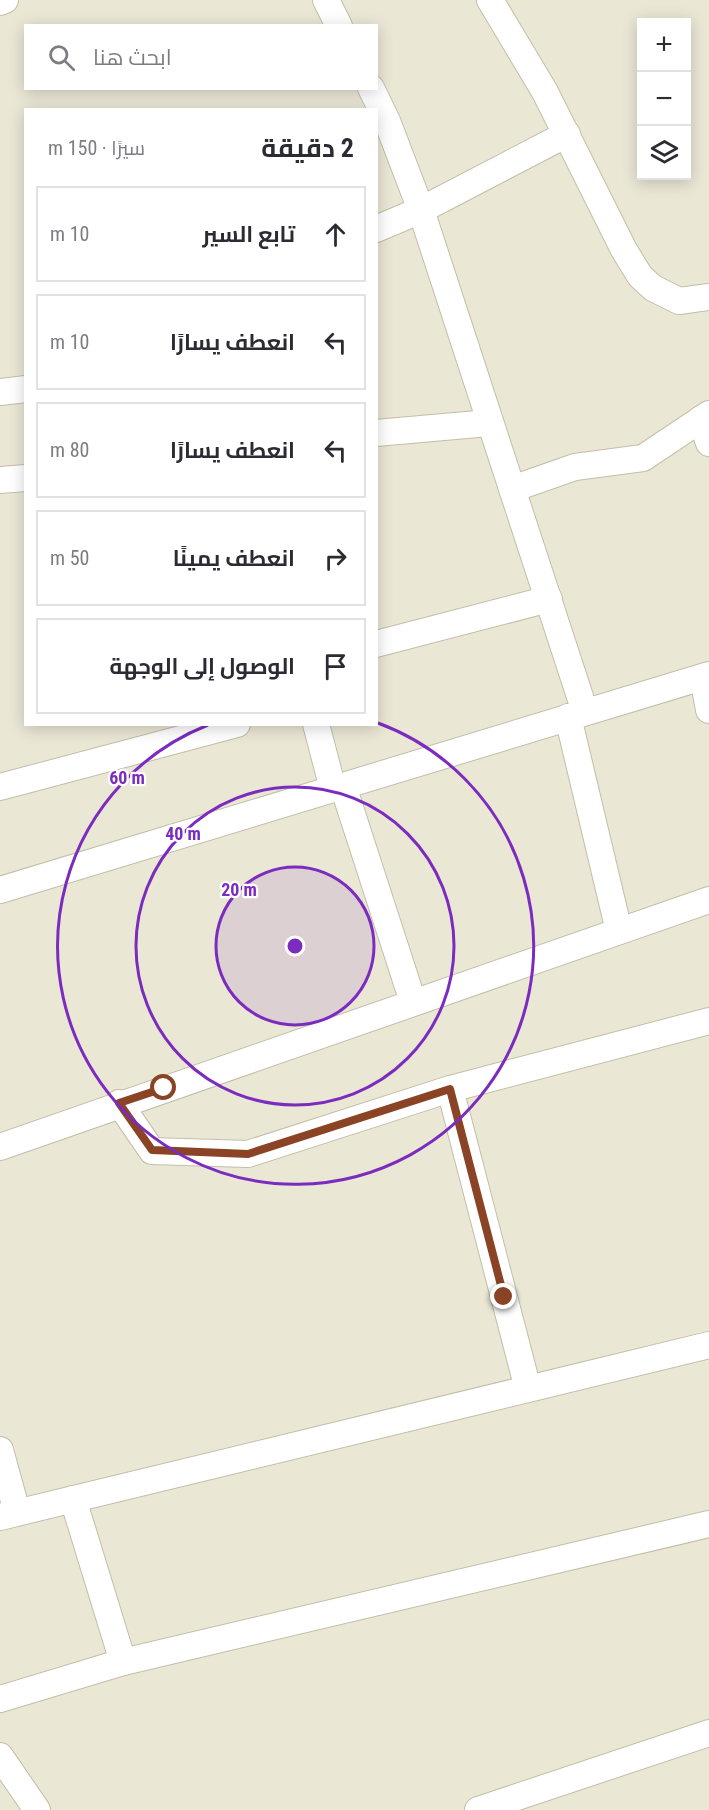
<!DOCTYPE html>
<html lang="ar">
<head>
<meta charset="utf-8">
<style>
  body { margin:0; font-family:"Roboto Condensed",Cairo,sans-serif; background:#f2f2f3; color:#2b2b33; direction:rtl }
  .controls { position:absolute; right:18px; top:18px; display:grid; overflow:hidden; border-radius:0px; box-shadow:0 3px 15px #0003 }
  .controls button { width:54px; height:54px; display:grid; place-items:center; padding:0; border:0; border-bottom:2px solid #e1e1e2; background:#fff; color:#2b2b33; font:30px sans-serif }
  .stop { position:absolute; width:18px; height:18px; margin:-14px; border:4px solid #8a4425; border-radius:50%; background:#fff }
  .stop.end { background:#8a4425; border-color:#fff; box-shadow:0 2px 6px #0008 }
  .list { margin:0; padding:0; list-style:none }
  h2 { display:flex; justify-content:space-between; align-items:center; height:78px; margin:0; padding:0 24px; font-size:26px }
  h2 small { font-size:20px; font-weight:400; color:#7c7c81 }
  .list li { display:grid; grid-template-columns:39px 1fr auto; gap:18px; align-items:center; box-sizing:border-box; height:96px; margin:0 12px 12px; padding:0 12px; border:2px solid #e1e1e2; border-radius:0px }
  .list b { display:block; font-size:22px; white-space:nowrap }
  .list em { font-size:20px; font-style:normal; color:#7c7c81 }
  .icon { flex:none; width:33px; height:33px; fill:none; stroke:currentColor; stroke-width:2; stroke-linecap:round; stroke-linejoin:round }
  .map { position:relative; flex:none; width:709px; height:1810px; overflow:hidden; direction:ltr }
  .search { position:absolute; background:#fff; box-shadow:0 3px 15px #0003; left:24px; top:24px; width:354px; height:66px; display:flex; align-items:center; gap:15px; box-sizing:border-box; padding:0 21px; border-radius:0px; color:#7c7c81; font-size:22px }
  .panel { position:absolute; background:#fff; box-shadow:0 3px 15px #0003; left:24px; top:108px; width:354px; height:618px; border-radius:0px; direction:rtl }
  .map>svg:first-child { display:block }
  .residential { fill:#eae7d5; fill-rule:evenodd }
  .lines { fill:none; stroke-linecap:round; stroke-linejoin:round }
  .minor-casing { stroke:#c2bea9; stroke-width:28 }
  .minor { stroke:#fff; stroke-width:26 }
  .route { stroke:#8a4425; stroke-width:8 }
  .ring { fill:none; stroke:#7b2cbf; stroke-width:3 }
  .centre { fill:#7b2cbf; stroke:#fff; stroke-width:3 }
  .ring-label { font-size:18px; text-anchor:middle; font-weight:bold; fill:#7b2cbf; stroke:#fff; stroke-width:4.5; stroke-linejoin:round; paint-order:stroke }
</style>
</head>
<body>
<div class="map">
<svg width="709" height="1810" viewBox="0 0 709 1810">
  <rect width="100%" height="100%" fill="#f5f3e7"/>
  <!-- residential -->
  <path class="residential" d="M0 0H709V1810H0ZM642 22H686V176H642ZM26 26H376V88H26ZM26 110H376V724H26Z"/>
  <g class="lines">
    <!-- minor casing -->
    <g class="minor-casing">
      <g id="minor">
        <polyline points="326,0 339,26"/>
        <polyline points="490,0 545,92 624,250 640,276 653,288 679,301 709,297"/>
        <polyline points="0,2 5,0"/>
        <polyline points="371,88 387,121 421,210 585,712"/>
        <polyline points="376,229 421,210 567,134"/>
        <polyline points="0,392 26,389"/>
        <polyline points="701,419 709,443"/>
        <polyline points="376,433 489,423"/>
        <polyline points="0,480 26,478"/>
        <polyline points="512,489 575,467 643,458 709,414"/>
        <polyline points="376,644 549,599"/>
        <polyline points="703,677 709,710"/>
        <polyline points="568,717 619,931"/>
        <polyline points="316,724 333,789"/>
        <polyline points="343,786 413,1002"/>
        <polyline points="0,787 237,724"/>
        <polyline points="0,890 709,675"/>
        <polyline points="450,1089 528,1389"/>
        <polyline points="119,1103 152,1151 248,1154 450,1089 709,1021"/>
        <polyline points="0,1147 709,900"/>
        <polyline points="0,1450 17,1512"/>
        <polyline points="73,1499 123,1662"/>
        <polyline points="0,1517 709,1345"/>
        <polyline points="0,1699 123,1662 709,1524"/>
        <polyline points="0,1756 37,1810"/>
        <polyline points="478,1810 709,1733"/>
      </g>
    </g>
    <!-- minor -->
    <use href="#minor" class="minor"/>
  </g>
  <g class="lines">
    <!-- route -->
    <polyline class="route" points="164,1088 119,1103 152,1150 248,1154 450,1089 504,1297"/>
  </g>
  <!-- distance rings -->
  <circle cx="295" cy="946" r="79" fill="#7b2cbf" fill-opacity=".12"/>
  <g class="ring">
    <circle cx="295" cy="946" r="79"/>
    <circle cx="295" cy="946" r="159"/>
    <path d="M378 723A238 238 0 1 1 208 725"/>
  </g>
  <circle cx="295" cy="946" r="9" class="centre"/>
  <g class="ring-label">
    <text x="127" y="784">60 m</text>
    <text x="183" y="840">40 m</text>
    <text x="239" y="896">20 m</text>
  </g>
</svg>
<div class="controls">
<button>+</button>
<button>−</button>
<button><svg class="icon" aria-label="layers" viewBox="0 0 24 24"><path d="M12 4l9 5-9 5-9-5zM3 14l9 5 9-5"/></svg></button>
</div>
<div class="stop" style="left:164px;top:1088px"></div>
<div class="stop end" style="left:504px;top:1297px"></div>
<div class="search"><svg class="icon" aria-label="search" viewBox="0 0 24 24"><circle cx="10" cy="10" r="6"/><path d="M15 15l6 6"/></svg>ابحث هنا</div>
<section class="panel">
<h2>2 دقيقة<small>سيرًا · 150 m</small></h2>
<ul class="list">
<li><svg class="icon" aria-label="ahead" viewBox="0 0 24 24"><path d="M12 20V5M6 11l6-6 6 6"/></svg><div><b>تابع السير</b></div><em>10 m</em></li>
<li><svg class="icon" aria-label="left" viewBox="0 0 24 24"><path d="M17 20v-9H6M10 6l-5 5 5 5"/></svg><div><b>انعطف يسارًا</b></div><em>10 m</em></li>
<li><svg class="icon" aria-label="left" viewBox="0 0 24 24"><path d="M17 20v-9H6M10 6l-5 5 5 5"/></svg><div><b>انعطف يسارًا</b></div><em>80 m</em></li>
<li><svg class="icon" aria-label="right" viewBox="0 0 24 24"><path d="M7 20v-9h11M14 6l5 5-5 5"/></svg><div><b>انعطف يمينًا</b></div><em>50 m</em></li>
<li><svg class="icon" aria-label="arrive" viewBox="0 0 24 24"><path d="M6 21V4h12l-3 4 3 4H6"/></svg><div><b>الوصول إلى الوجهة</b></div></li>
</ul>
</section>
</div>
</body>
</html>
